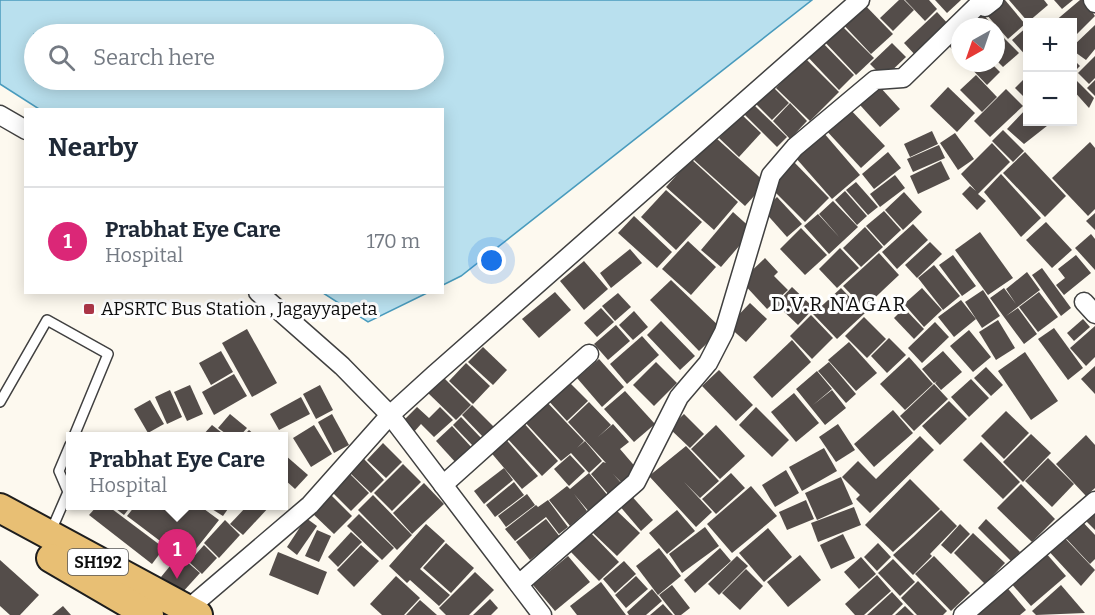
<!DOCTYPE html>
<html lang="en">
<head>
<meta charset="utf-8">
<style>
  body { margin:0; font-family:Bitter,serif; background:#f2f2f3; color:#1f2937 }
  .controls { position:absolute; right:18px; top:18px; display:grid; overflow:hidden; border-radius:0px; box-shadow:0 3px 15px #0003 }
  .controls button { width:54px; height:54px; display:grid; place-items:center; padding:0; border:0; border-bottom:2px solid #e0e1e3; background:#fff; color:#1f2937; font:30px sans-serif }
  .compass { position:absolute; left:951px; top:18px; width:54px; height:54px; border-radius:50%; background:#fff; box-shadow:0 3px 15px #0003; rotate:220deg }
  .you { position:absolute; left:492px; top:261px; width:21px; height:21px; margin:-15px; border:4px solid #fff; border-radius:50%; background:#1a73e8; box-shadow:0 0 0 9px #1a73e833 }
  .badge { display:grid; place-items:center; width:39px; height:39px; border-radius:50%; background:#db2777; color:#fff; font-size:20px; font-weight:700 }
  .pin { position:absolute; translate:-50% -50px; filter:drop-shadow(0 2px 3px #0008) }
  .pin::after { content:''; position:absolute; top:32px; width:21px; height:18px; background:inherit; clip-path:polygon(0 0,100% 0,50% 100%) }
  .popup { position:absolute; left:66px; top:432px; width:222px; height:78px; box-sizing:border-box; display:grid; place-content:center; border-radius:0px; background:#fff; filter:drop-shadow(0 2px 4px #0005); font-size:20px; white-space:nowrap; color:#747a83 }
  .popup b { font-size:22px; color:#1f2937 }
  .popup::after { content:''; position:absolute; left:50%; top:100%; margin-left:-12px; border:12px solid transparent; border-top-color:#fff }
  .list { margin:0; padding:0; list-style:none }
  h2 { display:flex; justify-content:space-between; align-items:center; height:78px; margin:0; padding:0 24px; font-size:26px }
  h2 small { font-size:20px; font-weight:400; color:#747a83 }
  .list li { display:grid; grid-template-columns:39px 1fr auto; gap:18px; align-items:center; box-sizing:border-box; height:108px; padding:0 24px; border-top:2px solid #e0e1e3 }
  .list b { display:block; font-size:22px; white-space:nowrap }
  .list p { margin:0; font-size:20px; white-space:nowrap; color:#747a83 }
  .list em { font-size:20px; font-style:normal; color:#747a83 }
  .icon { flex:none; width:33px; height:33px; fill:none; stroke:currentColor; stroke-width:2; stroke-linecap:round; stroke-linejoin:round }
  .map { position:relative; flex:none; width:1095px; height:615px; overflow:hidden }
  .search { position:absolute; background:#fff; box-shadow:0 3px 15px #0003; left:24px; top:24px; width:420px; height:66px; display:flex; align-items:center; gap:15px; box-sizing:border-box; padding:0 21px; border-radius:33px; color:#747a83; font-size:22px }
  .panel { position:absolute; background:#fff; box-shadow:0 3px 15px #0003; left:24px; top:108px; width:420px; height:186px; border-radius:0px }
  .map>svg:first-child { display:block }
  .water { fill:#b9e0ee; stroke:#499bbd; stroke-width:1.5; fill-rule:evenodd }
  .building { fill:#544d4a }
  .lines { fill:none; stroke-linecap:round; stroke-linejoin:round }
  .service-casing { stroke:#404040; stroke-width:12 }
  .minor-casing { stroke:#404040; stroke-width:21 }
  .primary-casing { stroke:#1e1e1e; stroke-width:32 }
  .service { stroke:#fff; stroke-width:9 }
  .minor { stroke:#fff; stroke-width:18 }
  .primary { stroke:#e8bf74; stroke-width:28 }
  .poi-dot { fill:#ac3648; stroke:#fff; stroke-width:2 }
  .labels { text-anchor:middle; stroke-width:6; stroke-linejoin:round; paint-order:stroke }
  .shield { fill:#fff; stroke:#565656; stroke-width:1.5 }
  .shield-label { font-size:16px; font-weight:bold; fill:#0d0d0d }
  .poi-label { font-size:18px; fill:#0d0d0d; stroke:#fff; text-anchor:start }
  .neighbourhood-label { font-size:20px; letter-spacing:1.5px; fill:#0d0d0d; stroke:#fff }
</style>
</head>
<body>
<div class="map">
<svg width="1095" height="615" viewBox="0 0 1095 615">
  <rect width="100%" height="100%" fill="#fdf9ef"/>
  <!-- water -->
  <g class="water">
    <path d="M0 0H812L461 276 443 285 442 110 39 109 0 84ZM34 34H434V80H34Z"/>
    <polygon points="323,293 427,293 368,322"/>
  </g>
  <!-- building -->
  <g class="building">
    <polygon points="899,0 904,0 914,10 893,31 880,18"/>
    <polygon points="905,0 929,0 937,9 925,21"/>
    <polygon points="935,0 961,0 947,13"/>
    <polygon points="999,0 1005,0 1025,24 1008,39 985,13"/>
    <polygon points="1009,0 1044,0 1048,5 1028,22"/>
    <polygon points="1054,0 1073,0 1062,9"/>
    <polygon points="1080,0 1084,0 1095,16 1072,39 1072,22 1054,22"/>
    <polygon points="861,1 893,34 871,54 840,21"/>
    <polygon points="979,10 990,22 986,27 961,27"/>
    <polygon points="937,12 950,26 917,57 904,43"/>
    <polygon points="838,22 874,58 856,75 821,38"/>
    <polygon points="1095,25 1095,49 1086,60 1072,50 1072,47"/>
    <polygon points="1028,26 1028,58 1012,40"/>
    <polygon points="996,30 1019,53 1003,67 996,60"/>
    <polygon points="960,31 960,57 945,42"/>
    <polygon points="820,40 854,75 839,90 805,54"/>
    <polygon points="892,43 906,57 884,78 870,64"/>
    <polygon points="1095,56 1095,78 1089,84 1078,73"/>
    <polygon points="805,58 839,92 810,121 776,88"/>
    <polygon points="1072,58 1080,66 1072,74"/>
    <polygon points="966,63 991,63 1000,72 987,85"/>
    <polygon points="976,75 997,97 982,112 960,90"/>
    <polygon points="1028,75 1028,101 1015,88"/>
    <polygon points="1072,76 1094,98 1089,108 1072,89"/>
    <polygon points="1095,80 1095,96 1087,88"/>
    <polygon points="771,85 789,103 772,120 754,102"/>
    <polygon points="880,87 900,109 880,127 860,105"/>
    <polygon points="948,87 975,113 957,132 930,106"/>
    <polygon points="1006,89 1023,106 990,137 974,121"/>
    <polygon points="790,103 807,121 790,139 773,121"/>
    <polygon points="753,104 787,137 777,147 743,113"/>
    <polygon points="847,106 885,146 861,168 824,128"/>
    <polygon points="1028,107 1028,122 1052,122 1024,144 1007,129"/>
    <polygon points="741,114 761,133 739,157 719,138"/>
    <polygon points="1003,130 1024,151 1013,162 992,141"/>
    <polygon points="932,131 938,144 910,157 904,144"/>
    <polygon points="823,132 860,175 832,199 795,157"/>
    <polygon points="955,133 974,159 958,170 940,143"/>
    <polygon points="715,137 766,183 745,206 694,160"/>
    <polygon points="1090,142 1095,148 1095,209 1088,216 1052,178"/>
    <polygon points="992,143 1010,162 978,194 986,201 977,210 962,194 970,186 976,191 961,174"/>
    <polygon points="939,145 945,158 913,172 907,159"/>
    <polygon points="888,152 901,168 874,189 862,174"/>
    <polygon points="1025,152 1066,196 1045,217 1003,173"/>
    <polygon points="691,159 738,202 714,230 666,187"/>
    <polygon points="793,161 829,198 805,222 768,185"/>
    <polygon points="941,161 950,179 918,194 910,176"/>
    <polygon points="1001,174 1041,218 1021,237 984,192"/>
    <polygon points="895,175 905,188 880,207 870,194"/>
    <polygon points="856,182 878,207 868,215 846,190"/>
    <polygon points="666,190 702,222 676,250 641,217"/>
    <polygon points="845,191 867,216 857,225 835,200"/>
    <polygon points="904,192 922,212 903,230 885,210"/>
    <polygon points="777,197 802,224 787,237 763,210"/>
    <polygon points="833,201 858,227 829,254 804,226 818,214 840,238 819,214"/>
    <polygon points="884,211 901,230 884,246 866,226"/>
    <polygon points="733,212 753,230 721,267 701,250"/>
    <polygon points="1095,213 1095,230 1086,221"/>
    <polygon points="634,216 672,252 657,268 618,233"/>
    <polygon points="1046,222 1072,250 1052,268 1026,240"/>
    <polygon points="913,224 928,240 897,269 882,252"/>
    <polygon points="865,227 883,247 861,267 843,248"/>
    <polygon points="801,228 827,255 805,275 780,249"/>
    <polygon points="980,232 1013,278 988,295 955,250"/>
    <polygon points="1091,234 1095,239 1095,270 1075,248"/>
    <polygon points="688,241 716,267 691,295 662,269"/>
    <polygon points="930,242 942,254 917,278 905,265"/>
    <polygon points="840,248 859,268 837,288 819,269"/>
    <polygon points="630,249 642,263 611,288 600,273"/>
    <polygon points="879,253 899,275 864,308 843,286"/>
    <polygon points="953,255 976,286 962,296 939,265"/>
    <polygon points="1076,255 1091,273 1064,295 1056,285 1065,278 1058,269"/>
    <polygon points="765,258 778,272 774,276 788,290 767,309 741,281"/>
    <polygon points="584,261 608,289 584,310 560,281"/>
    <polygon points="934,265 960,296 943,310 918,278"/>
    <polygon points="1042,268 1071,308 1061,316 1032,275"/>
    <polygon points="1027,272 1040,290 1006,316 1018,308 1037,334 1024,344 990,298 1004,288 1016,304 1006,289"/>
    <polygon points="671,280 722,329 699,351 650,300"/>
    <polygon points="792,287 814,308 798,325 776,304"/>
    <polygon points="841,288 865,313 837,339 813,314"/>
    <polygon points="922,288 942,310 924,327 904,304"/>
    <polygon points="983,290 1000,316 982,328 965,302"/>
    <polygon points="555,292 571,310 539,338 522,319"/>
    <polygon points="1039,292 1058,317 1038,332 1019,307"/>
    <polygon points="618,293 631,307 615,321 602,306"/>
    <polygon points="961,300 976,319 954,337 938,317"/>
    <polygon points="750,303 767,319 746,342 728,326"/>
    <polygon points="601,308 614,322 597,337 584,323"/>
    <polygon points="904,308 924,329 914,339 894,318"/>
    <polygon points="634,311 648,327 633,340 619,325"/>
    <polygon points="811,315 833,338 812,359 790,336"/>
    <polygon points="864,317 886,339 867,358 845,336"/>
    <polygon points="1083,319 1090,327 1074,341 1067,333"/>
    <polygon points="998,320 1015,348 996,360 979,332"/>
    <polygon points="661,321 695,356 680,370 647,335"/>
    <polygon points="935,322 949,337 922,363 908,348"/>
    <polygon points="616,325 630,341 608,360 594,344"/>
    <polygon points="1095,326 1095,357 1086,366 1070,348"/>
    <polygon points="1054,328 1083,368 1068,380 1038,339"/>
    <polygon points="247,329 277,383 252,397 222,343"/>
    <polygon points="969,330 991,357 973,372 950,346"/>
    <polygon points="642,336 659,355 627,384 610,364"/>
    <polygon points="889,338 906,355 887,373 871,356"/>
    <polygon points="792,340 811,362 772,398 753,377"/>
    <polygon points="849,342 877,373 856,391 828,360"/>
    <polygon points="483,347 507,370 493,385 468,362"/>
    <polygon points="221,351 233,372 211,385 199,363"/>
    <polygon points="943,351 962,372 941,390 935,383 937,381 934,383 922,369"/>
    <polygon points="1025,352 1058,401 1031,420 998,371"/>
    <polygon points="909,357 933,384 905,410 880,384"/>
    <polygon points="599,359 624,387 602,407 577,378"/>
    <polygon points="656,362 677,383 654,406 633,385"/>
    <polygon points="829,362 856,394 846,403 818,371"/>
    <polygon points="466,363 490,386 473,404 449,381"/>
    <polygon points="1095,366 1095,394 1081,379"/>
    <polygon points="986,367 1003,385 991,396 974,378"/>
    <polygon points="719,370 753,405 736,421 702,386"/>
    <polygon points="817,371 832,389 813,405 832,390 846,408 825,425 796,389"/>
    <polygon points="234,374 247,396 214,415 202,392"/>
    <polygon points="443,377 471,405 456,420 428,393"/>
    <polygon points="566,379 588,401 567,421 546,398"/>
    <polygon points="971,379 989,398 969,417 951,397"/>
    <polygon points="934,384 948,399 914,431 900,416"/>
    <polygon points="190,385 203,414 187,421 174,392"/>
    <polygon points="320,385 333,410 316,419 303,394"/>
    <polygon points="170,390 182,417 167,424 155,397"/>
    <polygon points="625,391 655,424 634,442 604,409"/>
    <polygon points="794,393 819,423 796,442 771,412"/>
    <polygon points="301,397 310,414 279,430 270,414"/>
    <polygon points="544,399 584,441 577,448 585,441 602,461 589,473 571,453 561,461 522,419"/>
    <polygon points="150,400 164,424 148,433 134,409"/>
    <polygon points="949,401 967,419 940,445 922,426"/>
    <polygon points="589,402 611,425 598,437 613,424 629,442 620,449 638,470 623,484 613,474 623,485 610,496 591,474 603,462 606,463 568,422"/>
    <polygon points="472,405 495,428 484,438 462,415"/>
    <polygon points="417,407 429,418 440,407 453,420 434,437 421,424 413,433 402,422"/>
    <polygon points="756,407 789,440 772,457 739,425"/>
    <polygon points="893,410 913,433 874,467 854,444"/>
    <polygon points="1006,411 1029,433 1004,459 981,436"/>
    <polygon points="230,414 247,428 240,436 229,436 218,428"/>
    <polygon points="332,414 349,445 334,453 318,422"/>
    <polygon points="684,414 704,434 690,448 669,428"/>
    <polygon points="461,417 483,440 474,447 453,425"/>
    <polygon points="521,420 558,461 542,476 504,435"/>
    <polygon points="838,424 855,450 836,462 819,437"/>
    <polygon points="212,425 226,436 202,436"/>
    <polygon points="314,425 332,454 311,467 293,438"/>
    <polygon points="716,425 745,456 720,479 691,449"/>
    <polygon points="452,426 473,449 457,464 436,441"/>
    <polygon points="249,430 256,436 243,436"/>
    <polygon points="1031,434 1051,453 1023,482 1003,462"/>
    <polygon points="1086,435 1095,445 1095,488 1086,496 1056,464"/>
    <polygon points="503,436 538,476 522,489 488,449"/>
    <polygon points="920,436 934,450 870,513 856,499 860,495 842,477 858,461 876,479"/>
    <polygon points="981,442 1020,482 1003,499 963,460"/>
    <polygon points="383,443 402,462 386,478 367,460"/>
    <polygon points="686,446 719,481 700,498 684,482 712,512 696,527 649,476"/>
    <polygon points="824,448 837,471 802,491 789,467"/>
    <polygon points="285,455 308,475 295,489 284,479"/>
    <polygon points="570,455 585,471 569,486 554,469"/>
    <polygon points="1048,458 1074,484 1052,507 1025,481"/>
    <polygon points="364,459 384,480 371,493 350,473"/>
    <polygon points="403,464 421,482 392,511 374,493"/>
    <polygon points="504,468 513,480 484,504 474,491"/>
    <polygon points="786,470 799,493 775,507 762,485"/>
    <polygon points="349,473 369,493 351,511 331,491"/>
    <polygon points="589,473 609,497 590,513 574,494 587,511 570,526 549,500 567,486 570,489"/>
    <polygon points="731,473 745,488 716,514 702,499"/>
    <polygon points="841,477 853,504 817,520 805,493"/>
    <polygon points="910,479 940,509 893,552 865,525"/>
    <polygon points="514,482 524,495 495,517 486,505"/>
    <polygon points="424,483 444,504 412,534 393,513"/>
    <polygon points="1021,484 1055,519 1032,542 997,508"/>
    <polygon points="751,486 777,516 732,553 707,524"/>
    <polygon points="629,493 653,520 641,531 618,504"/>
    <polygon points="330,494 352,516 334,534 312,513"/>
    <polygon points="527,494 535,505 506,527 498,516"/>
    <polygon points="373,495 412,535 397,550 358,510"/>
    <polygon points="548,500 568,527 559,534 546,517 515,541 505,529 536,505 538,507"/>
    <polygon points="806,500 814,519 787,530 779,512"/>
    <polygon points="1095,504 1095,530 1082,517"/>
    <polygon points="97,506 108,506 164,548 152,564 89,515"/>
    <polygon points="112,506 131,506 124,515"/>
    <polygon points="135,506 200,506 219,520 188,559 178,551 176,553 127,516"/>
    <polygon points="207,506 230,506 223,516"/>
    <polygon points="247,506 270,506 243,535 230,524"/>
    <polygon points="854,507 861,525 818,542 811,523"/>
    <polygon points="615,509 640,533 617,556 592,532"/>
    <polygon points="677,510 695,531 667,554 649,533"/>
    <polygon points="941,510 957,526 930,554 932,556 913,575 893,555 913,537 919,543 913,537"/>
    <polygon points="359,514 394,548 382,560 347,526"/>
    <polygon points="1078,517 1095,535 1095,559 1090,564 1061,533"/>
    <polygon points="306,518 317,526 297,555 287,547"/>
    <polygon points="546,519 560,537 530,560 516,542"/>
    <polygon points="986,519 1020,552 1011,561 978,528"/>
    <polygon points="225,520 240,535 219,558 204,543"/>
    <polygon points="426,524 445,541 420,569 450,595 439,606 410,580 407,583 389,566"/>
    <polygon points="960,524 970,534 951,554 941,545"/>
    <polygon points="705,527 719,546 682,573 669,554"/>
    <polygon points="768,528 792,557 764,582 739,553"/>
    <polygon points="317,530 331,536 319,562 305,556"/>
    <polygon points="351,532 362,542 338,567 328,557"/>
    <polygon points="590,532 619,562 599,581 570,551"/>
    <polygon points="973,533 1005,563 985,584 954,553"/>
    <polygon points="1060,533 1095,570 1081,586 1045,547"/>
    <polygon points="843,534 855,558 831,569 820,545"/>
    <polygon points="446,543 474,568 451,593 423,568"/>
    <polygon points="878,543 891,557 877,571 864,557"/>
    <polygon points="204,545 217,558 202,574 189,562"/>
    <polygon points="361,545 379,561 354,587 337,570"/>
    <polygon points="659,548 681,576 658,595 636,566"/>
    <polygon points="720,548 731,561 695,593 684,580"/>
    <polygon points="278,552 327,572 318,595 269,575"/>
    <polygon points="1045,552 1066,576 1031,606 1010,582"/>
    <polygon points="179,555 200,573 181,594 161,577"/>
    <polygon points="800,555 821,580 788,607 767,582"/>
    <polygon points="568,556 590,582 555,611 533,585"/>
    <polygon points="737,556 748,566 719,595 708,584"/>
    <polygon points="934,556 970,593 951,611 915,574"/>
    <polygon points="861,557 876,574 859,589 844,572"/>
    <polygon points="893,559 915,582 900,596 878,573"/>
    <polygon points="0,560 39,595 20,615 10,615 0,606"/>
    <polygon points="624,561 636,574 615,593 603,579"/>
    <polygon points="746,569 763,586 740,610 722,593"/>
    <polygon points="475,572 494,590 469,615 446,615 439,608"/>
    <polygon points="877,575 891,591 864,615 855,615 845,604"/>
    <polygon points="396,576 420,598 404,615 382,615 370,604"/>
    <polygon points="636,576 648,589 626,608 615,595"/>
    <polygon points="918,581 947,611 943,615 917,615 901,598"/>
    <polygon points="601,582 626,615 577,615 570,606"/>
    <polygon points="1004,584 1026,610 1020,615 978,615 973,610"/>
    <polygon points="672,585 690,608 681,615 675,615 659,595"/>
    <polygon points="1061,585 1085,613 1036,615 1032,611"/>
    <polygon points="652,589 662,601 646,615 629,615 627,612"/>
    <polygon points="892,592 903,604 892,615 867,615"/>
    <polygon points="490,599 498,608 491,615 473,615"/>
    <polygon points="420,600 437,615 406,615"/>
    <polygon points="663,604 673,615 650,615"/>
    <polygon points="63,606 71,615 52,615"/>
    <polygon points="905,606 914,615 895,615"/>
  </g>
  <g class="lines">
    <!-- service casing -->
    <g class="service-casing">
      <g id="service">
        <polyline points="0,402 47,320 108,354 74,436"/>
        <polyline points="51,531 68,492 59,471 70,445"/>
      </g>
    </g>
    <!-- minor casing -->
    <g class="minor-casing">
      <g id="minor">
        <polyline points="1093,0 1095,3"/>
        <polyline points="0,115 26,130"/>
        <polyline points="258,292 342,366 390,415 542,615"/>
        <polyline points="1084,302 1095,314"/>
        <polyline points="443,485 589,354"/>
        <polyline points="519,584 636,482 679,397 708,363 724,332 771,175 795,147 875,80 903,78 980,3 985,7 994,0"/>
        <polyline points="182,614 310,505 390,415 434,375 860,0"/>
        <polyline points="963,615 1095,501"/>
      </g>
    </g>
    <!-- primary casing -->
    <g class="primary-casing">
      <g id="primary">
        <polyline points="0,508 198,615"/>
        <polyline points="51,558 149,615"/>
      </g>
    </g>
    <!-- service -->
    <use href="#service" class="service"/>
    <!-- minor -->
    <use href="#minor" class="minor"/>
    <!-- primary -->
    <use href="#primary" class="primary"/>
  </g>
  <!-- markers -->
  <rect class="poi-dot" x="83" y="303" width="12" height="12" rx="3"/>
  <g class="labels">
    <!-- shield labels -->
    <rect class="shield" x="68" y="549" width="60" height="26" rx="4.5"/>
    <g class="shield-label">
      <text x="98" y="568">SH192</text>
    </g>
    <!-- poi labels -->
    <g class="poi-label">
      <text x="101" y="315">APSRTC Bus Station , Jagayyapeta</text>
    </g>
    <!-- neighbourhood labels -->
    <g class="neighbourhood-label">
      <text x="839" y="311">D.V.R NAGAR</text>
    </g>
  </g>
</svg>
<div class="controls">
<button>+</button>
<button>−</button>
</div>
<svg class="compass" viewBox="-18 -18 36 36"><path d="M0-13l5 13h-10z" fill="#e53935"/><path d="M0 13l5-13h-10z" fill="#747a83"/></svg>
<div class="you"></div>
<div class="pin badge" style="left:177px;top:579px">1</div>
<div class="popup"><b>Prabhat Eye Care</b>Hospital</div>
<div class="search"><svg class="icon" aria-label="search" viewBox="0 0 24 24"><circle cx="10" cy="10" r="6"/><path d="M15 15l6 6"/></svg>Search here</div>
<section class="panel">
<h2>Nearby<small></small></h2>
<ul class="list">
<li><span class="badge">1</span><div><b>Prabhat Eye Care</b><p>Hospital</p></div><em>170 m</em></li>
</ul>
</section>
</div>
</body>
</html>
